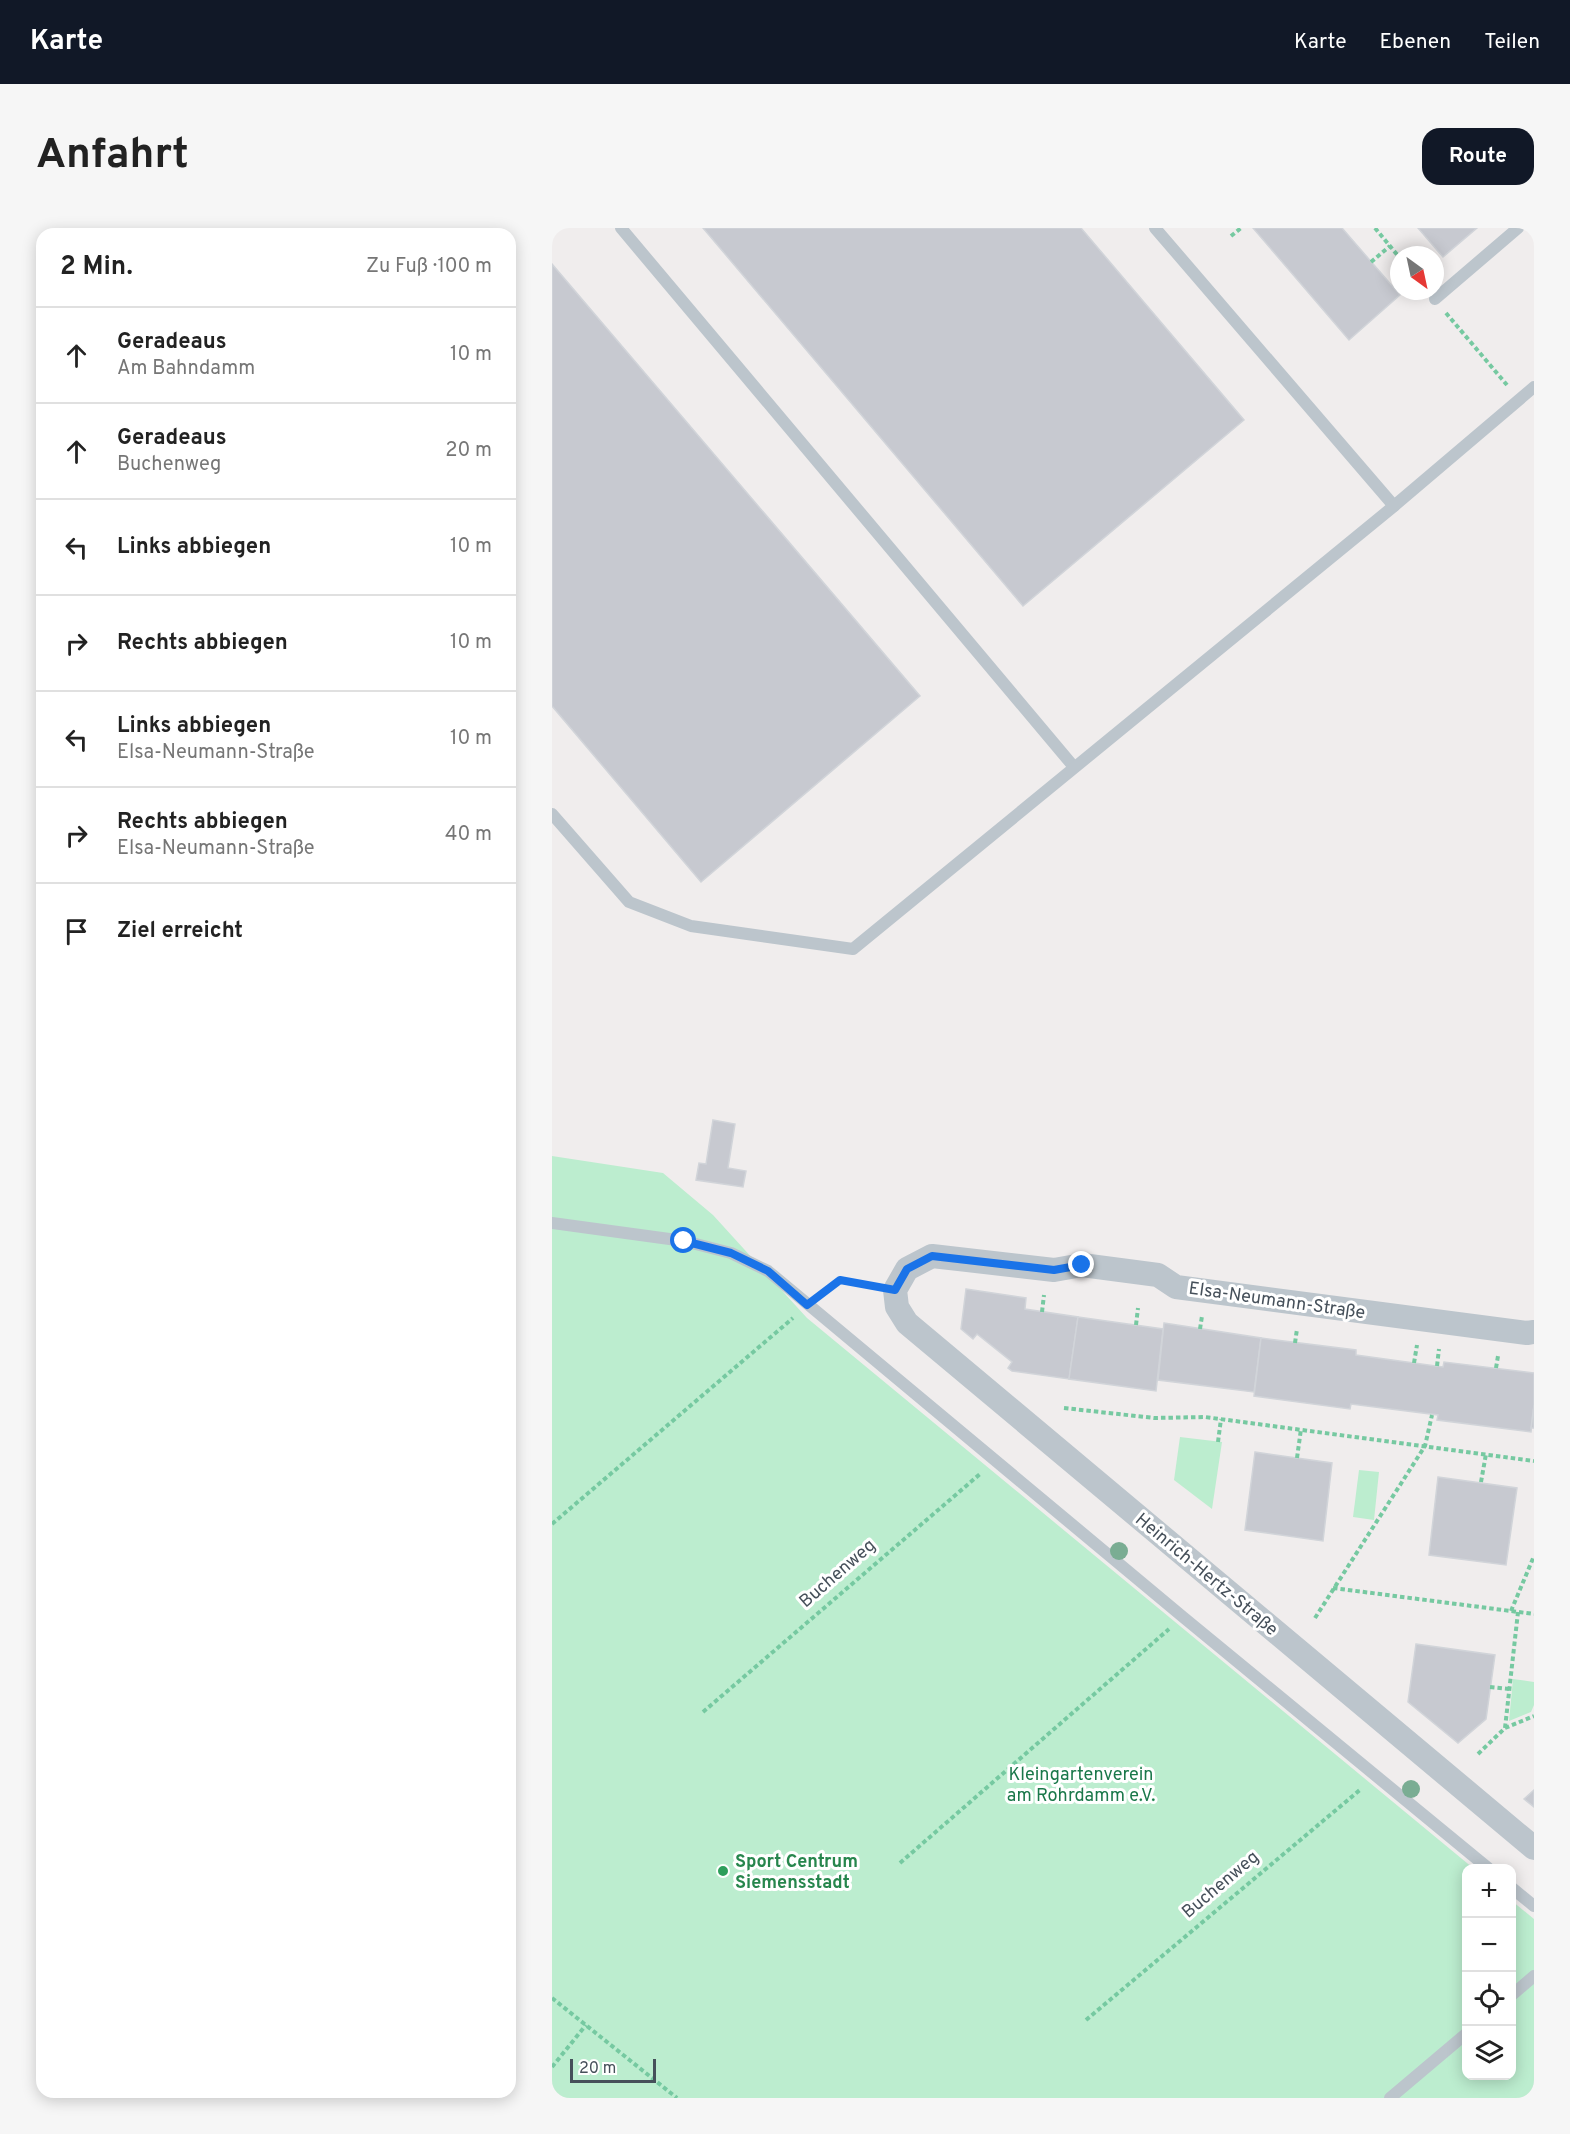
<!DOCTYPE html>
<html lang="de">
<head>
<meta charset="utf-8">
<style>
  body { margin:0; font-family:Overpass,sans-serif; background:#f6f6f6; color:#222 }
  .controls { position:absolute; right:18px; bottom:18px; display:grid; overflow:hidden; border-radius:12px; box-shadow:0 3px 15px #0003 }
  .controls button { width:54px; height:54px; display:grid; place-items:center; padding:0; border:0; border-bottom:2px solid #e0e0e0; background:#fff; color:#222; font:30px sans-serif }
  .compass { position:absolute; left:838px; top:18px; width:54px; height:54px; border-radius:50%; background:#fff; box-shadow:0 3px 15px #0003; rotate:147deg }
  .scale { position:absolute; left:18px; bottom:15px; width:86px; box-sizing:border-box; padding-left:6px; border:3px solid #46505a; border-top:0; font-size:16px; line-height:21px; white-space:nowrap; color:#46505a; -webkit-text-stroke:4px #fff; paint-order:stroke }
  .stop { position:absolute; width:18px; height:18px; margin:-14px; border:4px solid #1a73e8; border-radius:50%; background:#fff }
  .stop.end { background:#1a73e8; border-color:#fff; box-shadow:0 2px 6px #0008 }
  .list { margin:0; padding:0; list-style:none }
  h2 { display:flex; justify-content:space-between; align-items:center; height:78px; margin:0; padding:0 24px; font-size:26px }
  h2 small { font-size:20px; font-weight:400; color:#767676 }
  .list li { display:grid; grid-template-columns:39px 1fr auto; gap:18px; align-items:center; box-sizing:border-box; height:96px; padding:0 24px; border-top:2px solid #e0e0e0 }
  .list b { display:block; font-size:22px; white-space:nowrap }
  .list p { margin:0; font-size:20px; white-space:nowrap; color:#767676 }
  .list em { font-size:20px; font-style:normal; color:#767676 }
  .icon { flex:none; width:33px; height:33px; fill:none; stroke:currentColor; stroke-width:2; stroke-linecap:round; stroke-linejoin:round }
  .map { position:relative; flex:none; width:982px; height:1870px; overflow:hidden; border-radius:18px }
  header { display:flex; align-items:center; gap:36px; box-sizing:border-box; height:84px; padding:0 30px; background:#111827; color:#fff }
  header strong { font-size:28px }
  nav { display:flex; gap:33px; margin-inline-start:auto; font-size:21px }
  .intro { display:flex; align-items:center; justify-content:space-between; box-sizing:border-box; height:144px; padding:0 36px }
  h1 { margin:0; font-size:42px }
  .button { padding:15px 27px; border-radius:18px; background:#111827; color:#fff; font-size:21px; font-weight:700 }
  main { display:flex; gap:36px; padding:0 36px }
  aside { flex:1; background:#fff; border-radius:18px; box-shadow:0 3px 15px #0003 }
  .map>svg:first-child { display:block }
  .green { fill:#bcedcf }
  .building { fill:#c7c9d0; stroke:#d1d4d9; stroke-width:1.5 }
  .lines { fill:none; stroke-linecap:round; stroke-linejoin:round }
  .path { stroke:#76c9a1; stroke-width:4; stroke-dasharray:4.5 3; stroke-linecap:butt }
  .service { stroke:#bcc5cc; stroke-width:12 }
  .minor { stroke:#bcc5cc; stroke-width:24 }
  .tree { fill:#7aad93 }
  .route { stroke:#1a73e8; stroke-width:8 }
  .leisure-dot { fill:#2e9e5b; stroke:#fff; stroke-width:2 }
  .labels { text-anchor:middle; stroke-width:6; stroke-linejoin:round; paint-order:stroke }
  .street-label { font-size:18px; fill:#46505a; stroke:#fff }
  .park-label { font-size:18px; fill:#1a784a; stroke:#fff }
  .leisure-label { font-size:18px; font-weight:bold; fill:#27864d; stroke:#fff; text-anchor:start }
</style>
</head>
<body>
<header>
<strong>Karte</strong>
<nav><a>Karte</a><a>Ebenen</a><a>Teilen</a></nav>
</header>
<div class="intro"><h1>Anfahrt</h1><a class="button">Route</a></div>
<main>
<aside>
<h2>2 Min.<small>Zu Fuß · 100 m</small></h2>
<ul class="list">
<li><svg class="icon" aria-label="ahead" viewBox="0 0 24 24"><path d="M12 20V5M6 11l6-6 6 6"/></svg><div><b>Geradeaus</b><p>Am Bahndamm</p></div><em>10 m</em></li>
<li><svg class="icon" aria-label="ahead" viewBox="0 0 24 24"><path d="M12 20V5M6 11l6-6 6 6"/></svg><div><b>Geradeaus</b><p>Buchenweg</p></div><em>20 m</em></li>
<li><svg class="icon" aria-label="left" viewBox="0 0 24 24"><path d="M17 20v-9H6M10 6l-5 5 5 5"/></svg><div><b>Links abbiegen</b></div><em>10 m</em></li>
<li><svg class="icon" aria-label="right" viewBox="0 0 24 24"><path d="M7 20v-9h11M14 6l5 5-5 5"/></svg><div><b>Rechts abbiegen</b></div><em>10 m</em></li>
<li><svg class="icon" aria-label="left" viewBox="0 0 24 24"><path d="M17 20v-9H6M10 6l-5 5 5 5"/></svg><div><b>Links abbiegen</b><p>Elsa-Neumann-Straße</p></div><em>10 m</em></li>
<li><svg class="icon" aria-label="right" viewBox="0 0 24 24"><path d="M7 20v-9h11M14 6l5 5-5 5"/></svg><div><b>Rechts abbiegen</b><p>Elsa-Neumann-Straße</p></div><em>40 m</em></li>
<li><svg class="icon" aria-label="arrive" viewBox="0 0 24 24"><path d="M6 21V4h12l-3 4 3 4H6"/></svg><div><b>Ziel erreicht</b></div></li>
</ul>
</aside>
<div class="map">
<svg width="982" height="1870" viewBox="0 0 982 1870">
  <rect width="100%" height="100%" fill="#f0eded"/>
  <!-- green -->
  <g class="green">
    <polygon points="0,928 111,945 161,987 255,1090 921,1640 915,1640 915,1848 960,1848 960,1673 982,1691 982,1870 0,1870"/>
    <polygon points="628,1209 670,1214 660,1281 622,1252"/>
    <polygon points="807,1242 827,1244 822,1292 801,1289"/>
    <polygon points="961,1451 982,1454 982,1477 979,1484 957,1493"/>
  </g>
  <!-- building -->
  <g class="building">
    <polygon points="151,0 529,0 692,192 471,378"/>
    <polygon points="701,0 790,0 848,67 797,112"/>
    <polygon points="866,0 925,0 891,29"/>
    <polygon points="0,36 368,468 149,654 0,478"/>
    <polygon points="161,892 183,896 176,940 194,943 191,959 144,952 147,935 154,936"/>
    <polygon points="414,1061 474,1070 473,1081 526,1089 517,1151 460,1143 456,1140 460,1134 425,1106 421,1111 409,1101"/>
    <polygon points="526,1089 611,1101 604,1163 517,1151"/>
    <polygon points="612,1095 709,1110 702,1164 606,1152"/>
    <polygon points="709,1110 804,1122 804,1127 891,1139 892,1134 982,1145 982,1177 979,1204 885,1192 886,1187 799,1176 798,1181 702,1168"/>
    <polygon points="982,1177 982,1200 979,1200"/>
    <polygon points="703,1224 780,1235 771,1313 693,1302"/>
    <polygon points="886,1249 965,1260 954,1337 877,1327"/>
    <polygon points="864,1416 943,1427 934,1491 906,1515 856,1474"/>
    <polygon points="982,1562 982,1579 972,1571"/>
  </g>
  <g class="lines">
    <!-- path -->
    <g class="path">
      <polyline points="823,0 847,29"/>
      <polyline points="679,8 689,0"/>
      <polyline points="819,34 838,18"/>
      <polyline points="894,85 955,157"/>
      <polyline points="273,1064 288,1052 317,1057"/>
      <polyline points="490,1084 492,1067"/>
      <polyline points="584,1097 586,1080"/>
      <polyline points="648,1101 650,1088"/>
      <polyline points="743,1115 745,1101"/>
      <polyline points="862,1135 865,1117"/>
      <polyline points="885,1138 887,1121"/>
      <polyline points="944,1140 946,1128"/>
      <polyline points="512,1180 602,1190 653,1189 982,1233"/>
      <polyline points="666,1214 669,1191"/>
      <polyline points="745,1230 749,1201"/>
      <polyline points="929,1254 934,1226"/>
      <polyline points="0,1296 241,1090"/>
      <polyline points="781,1360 982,1386"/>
      <polyline points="959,1383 982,1328"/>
      <polyline points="763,1390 873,1218 880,1187"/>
      <polyline points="938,1459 957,1461"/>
      <polyline points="151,1484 428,1246"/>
      <polyline points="953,1500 982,1488"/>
      <polyline points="926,1526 953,1500 966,1384"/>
      <polyline points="348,1635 617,1401"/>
      <polyline points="0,1770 125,1870"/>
      <polyline points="534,1792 809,1561"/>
      <polyline points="0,1839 34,1797"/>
    </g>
    <!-- service -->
    <g class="service">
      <polyline points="69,0 522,539"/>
      <polyline points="603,0 842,278"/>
      <polyline points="883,71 966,0"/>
      <polyline points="0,586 77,674 139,698 301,721 842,278 982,159"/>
      <polyline points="0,995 132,1013 179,1025 216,1043 631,1389 936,1640"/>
      <polyline points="960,1660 982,1678"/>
      <polyline points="960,1767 982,1748"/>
      <polyline points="838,1870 915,1805"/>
    </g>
    <!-- minor -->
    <polyline class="minor" points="982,1104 975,1105 624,1059 606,1047 530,1037 502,1042 380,1028 355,1041 343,1062 345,1079 355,1095 982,1620"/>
  </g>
  <!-- trees -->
  <g class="tree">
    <circle cx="567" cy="1323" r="9"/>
    <circle cx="859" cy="1561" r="9"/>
  </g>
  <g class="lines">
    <!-- route -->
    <polyline class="route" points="132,1013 179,1025 216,1043 255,1077 288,1052 343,1062 355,1041 380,1028 502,1042 530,1037"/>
  </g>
  <!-- markers -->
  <circle class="leisure-dot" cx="171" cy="1643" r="6"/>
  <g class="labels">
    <!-- street labels -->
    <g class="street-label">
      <text transform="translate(725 1072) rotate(8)" y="6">Elsa-Neumann-Straße</text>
      <text transform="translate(285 1345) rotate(-41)" y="6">Buchenweg</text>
      <text transform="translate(655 1346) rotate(40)" y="6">Heinrich-Hertz-Straße</text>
      <text transform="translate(668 1656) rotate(-40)" y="6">Buchenweg</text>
    </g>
    <!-- park labels -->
    <g class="park-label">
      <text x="529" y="1552">Kleingartenverein<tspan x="529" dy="21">am Rohrdamm e.V.</tspan></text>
    </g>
    <!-- leisure labels -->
    <g class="leisure-label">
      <text x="183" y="1639">Sport Centrum<tspan x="183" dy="21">Siemensstadt</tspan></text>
    </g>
  </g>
</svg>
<div class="controls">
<button>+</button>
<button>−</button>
<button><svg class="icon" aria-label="locate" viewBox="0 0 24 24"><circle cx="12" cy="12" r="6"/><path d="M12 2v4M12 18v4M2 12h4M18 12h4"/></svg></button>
<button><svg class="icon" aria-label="layers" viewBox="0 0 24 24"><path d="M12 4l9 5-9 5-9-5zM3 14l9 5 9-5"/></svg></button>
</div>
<svg class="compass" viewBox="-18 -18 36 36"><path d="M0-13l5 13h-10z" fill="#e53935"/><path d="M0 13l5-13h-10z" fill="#767676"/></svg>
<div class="scale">20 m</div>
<div class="stop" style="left:132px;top:1013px"></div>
<div class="stop end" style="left:530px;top:1037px"></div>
</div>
</main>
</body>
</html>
